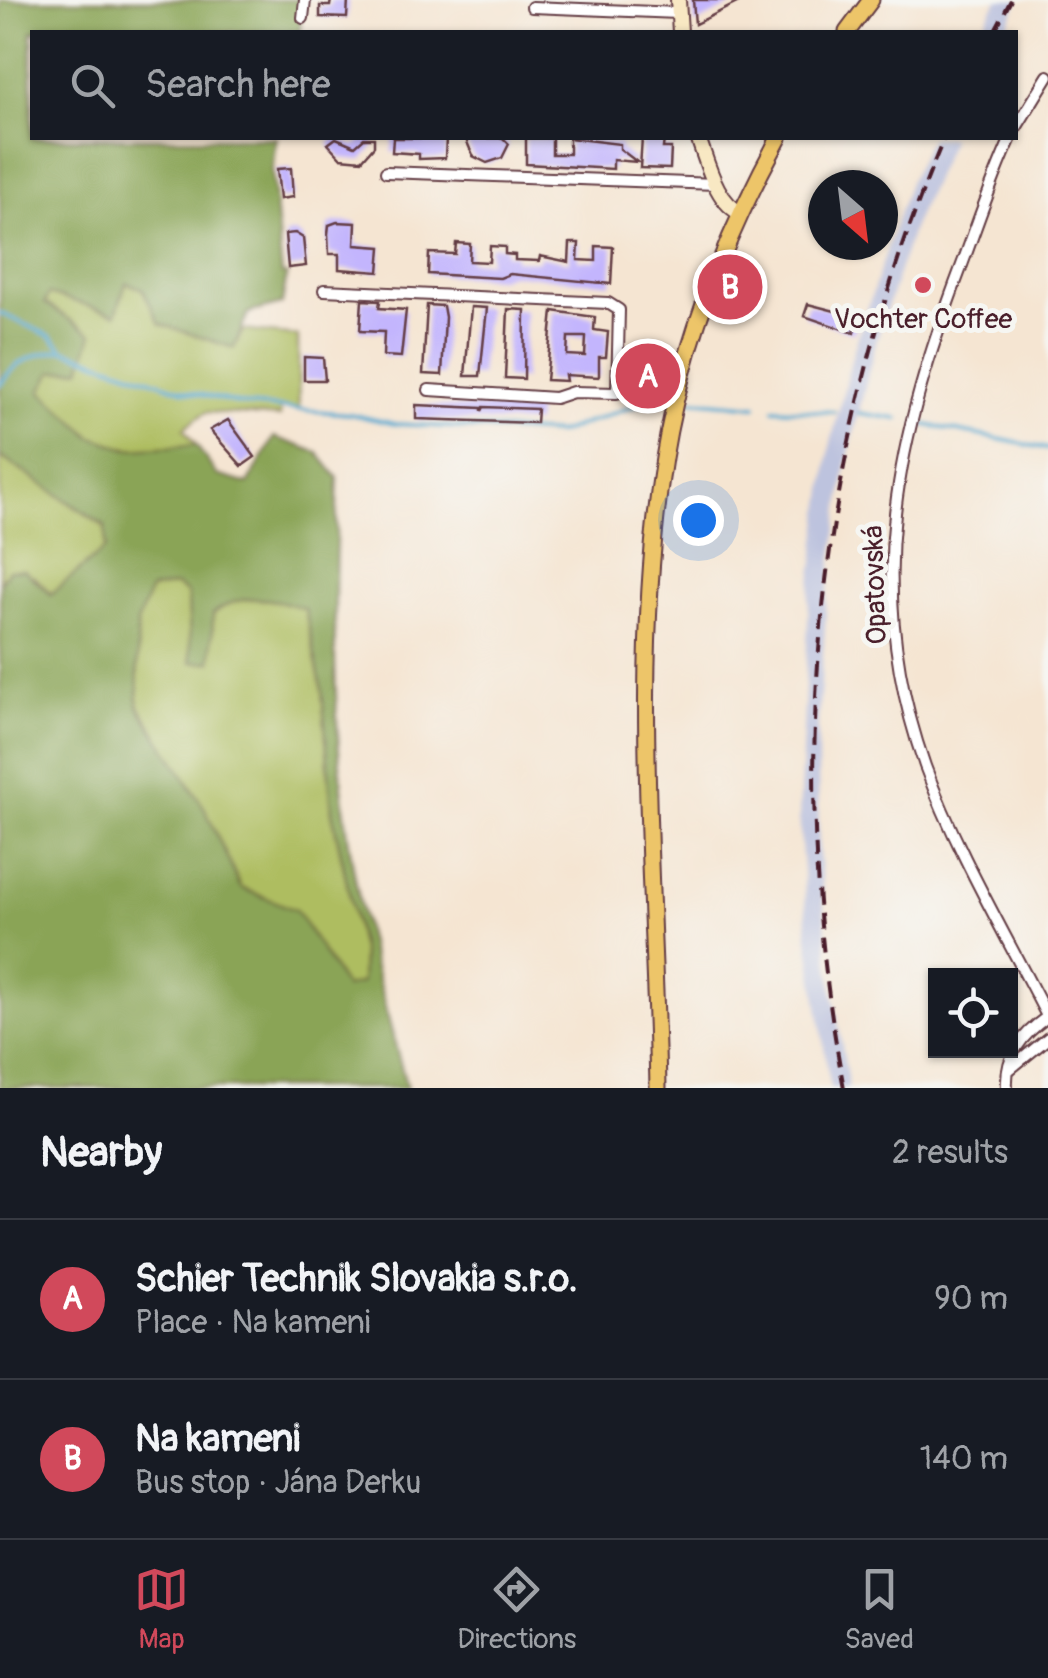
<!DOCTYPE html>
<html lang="en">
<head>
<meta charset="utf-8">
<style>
  body { margin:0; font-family:Pangolin,sans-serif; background:#20242c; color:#f1f3f6 }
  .controls { position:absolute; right:30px; bottom:30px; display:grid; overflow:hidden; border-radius:0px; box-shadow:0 2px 8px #0004 }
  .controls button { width:90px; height:90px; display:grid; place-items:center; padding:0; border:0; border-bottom:2px solid #363941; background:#171b24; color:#f1f3f6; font:50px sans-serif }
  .compass { position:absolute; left:808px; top:170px; width:90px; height:90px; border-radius:50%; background:#171b24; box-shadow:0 2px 8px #0004; rotate:152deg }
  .you { position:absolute; left:698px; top:520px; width:35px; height:35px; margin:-25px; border:8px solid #fff; border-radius:50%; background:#1a73e8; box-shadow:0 0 0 15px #1a73e833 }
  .badge { display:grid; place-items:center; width:65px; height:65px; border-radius:50%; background:#d1495b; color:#fff; font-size:32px; font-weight:700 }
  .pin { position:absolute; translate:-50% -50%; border:5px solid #fff; box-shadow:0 2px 10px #0006 }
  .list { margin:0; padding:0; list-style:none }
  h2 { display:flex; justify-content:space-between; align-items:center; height:130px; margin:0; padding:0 40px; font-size:42px }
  h2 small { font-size:32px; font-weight:400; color:#9ea1a6 }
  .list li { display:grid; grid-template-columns:65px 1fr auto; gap:30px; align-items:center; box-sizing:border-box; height:160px; padding:0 40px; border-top:2px solid #363941 }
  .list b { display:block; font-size:38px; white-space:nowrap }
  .list p { margin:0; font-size:32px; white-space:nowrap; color:#9ea1a6 }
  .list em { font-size:32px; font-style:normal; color:#9ea1a6 }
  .icon { flex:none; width:55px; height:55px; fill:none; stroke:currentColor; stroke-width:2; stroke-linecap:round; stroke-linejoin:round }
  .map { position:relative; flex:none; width:1048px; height:1088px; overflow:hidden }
  .search { position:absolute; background:#171b24; box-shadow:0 2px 8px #0004; left:30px; right:30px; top:30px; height:110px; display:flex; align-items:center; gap:25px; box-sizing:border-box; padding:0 35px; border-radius:0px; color:#9ea1a6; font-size:38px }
  .sheet { height:450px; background:#171b24 }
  nav { display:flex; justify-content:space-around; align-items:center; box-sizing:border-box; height:140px; border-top:2px solid #363941; background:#171b24; font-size:28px; color:#9ea1a6 }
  nav a { display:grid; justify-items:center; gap:5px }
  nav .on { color:#d1495b }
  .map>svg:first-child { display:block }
  .industrial { fill:#bdc3de }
  .green { fill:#aebd60; stroke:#7c6e46; stroke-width:2.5 }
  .forest { fill:#8aa456; stroke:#6a6240; stroke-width:2.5; fill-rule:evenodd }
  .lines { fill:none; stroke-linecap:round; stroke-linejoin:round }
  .stream { stroke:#52a7ce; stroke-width:4 }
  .building { fill:#c3b5fd; fill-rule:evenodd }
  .street-casing { stroke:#643d44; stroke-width:14 }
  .secondary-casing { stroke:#643d44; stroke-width:18 }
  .primary-casing { stroke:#643d44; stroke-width:19 }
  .street { stroke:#fff; stroke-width:10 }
  .secondary { stroke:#f8e8c3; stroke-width:14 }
  .primary { stroke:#edc569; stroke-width:15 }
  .rail { stroke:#4a1f2b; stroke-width:4; stroke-dasharray:15 8; stroke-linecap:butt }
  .poi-dot { fill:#d1495b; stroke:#f6f6f2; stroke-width:4 }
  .labels { text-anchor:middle; stroke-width:10; stroke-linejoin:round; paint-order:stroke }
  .poi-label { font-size:28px; fill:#4a1f2b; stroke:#f6f6f2 }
  .street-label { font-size:28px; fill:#4a1f2b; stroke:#f6f6f2 }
</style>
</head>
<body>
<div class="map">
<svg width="1048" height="1088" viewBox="0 0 1048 1088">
  <rect width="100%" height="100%" fill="#f6f6f2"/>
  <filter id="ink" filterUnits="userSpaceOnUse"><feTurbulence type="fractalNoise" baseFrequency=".01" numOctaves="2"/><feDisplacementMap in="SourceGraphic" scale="20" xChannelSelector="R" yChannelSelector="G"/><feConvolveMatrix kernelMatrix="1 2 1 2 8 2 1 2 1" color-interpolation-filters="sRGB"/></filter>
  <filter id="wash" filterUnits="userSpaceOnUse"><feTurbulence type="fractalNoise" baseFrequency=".0048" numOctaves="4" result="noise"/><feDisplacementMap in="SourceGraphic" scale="40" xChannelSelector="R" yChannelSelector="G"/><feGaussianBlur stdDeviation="2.25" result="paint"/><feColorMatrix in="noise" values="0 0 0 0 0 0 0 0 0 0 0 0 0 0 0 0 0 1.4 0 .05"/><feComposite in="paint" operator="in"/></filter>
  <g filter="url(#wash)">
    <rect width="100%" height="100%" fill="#f5e5d2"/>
    <!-- industrial -->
    <g class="industrial">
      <polygon points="997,0 1019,0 1005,32 980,32"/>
      <polygon points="930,138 952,138 913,227 874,349 846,466 827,599 818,723 819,851 829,966 849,1088 830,1088 808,938 799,817 809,597 830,446 853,352 909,182"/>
    </g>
    <!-- green -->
    <g class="green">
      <path d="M125 283 142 288 160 324 234 348 243 330 298 336 299 410 281 408 280 417 206 412 184 428 196 445C162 447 124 455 94 438 74 427 60 404 40 391L52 372 45 303 49 293 116 313Z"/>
      <polygon points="0,456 105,527 106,548 51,594 35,577 9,570 0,583"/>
      <path d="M175 585 188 594 191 661H211L213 614C239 591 276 598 305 609L322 690 332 812 362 954V983L345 988 295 910 241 888 205 809 138 705 137 623 150 589Z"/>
    </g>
    <!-- forest -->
    <path class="forest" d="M0 0H302L300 32H32V138H276L272 172 282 274 287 275 282 304 248 313 234 348 160 324 142 288 126 283 116 314 49 294 45 303 92 334 81 369 52 372 41 391 92 437 127 449 196 445 217 475 248 484 274 437 317 452 338 478C334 593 331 713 347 828 359 916 384 1003 407 1088H0V583L9 570H24L51 594 106 548 105 526 0 456ZM175 585 188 594 191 662H211L213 614C239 591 276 598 305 609L322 690 332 812 362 954 361 983 345 987 296 910 241 888 205 809 138 706 137 623 150 590Z"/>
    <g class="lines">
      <!-- stream -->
      <g class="stream">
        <polyline points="0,313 50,336 64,350"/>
        <path d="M0 385C14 361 36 353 64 350L185 391 246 405 350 414 395 424 559 433 645 402 670 398"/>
        <polyline points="680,399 756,406"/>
        <polyline points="774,409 835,412"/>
        <polyline points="859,413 898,419"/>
        <polyline points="917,423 1048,449"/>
      </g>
    </g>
    <g id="blocks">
      <!-- building -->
      <g class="building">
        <polygon points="331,0 348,0 347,18 320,17 320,6 330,6"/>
        <polygon points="693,0 743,0 695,24"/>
        <polygon points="336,138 355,146 364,138 374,138 374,146 362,160 341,158 328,144"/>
        <polygon points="393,138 446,138 445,158 419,159 419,154 392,152"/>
        <polygon points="472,138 503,138 509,144 502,158 487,163 473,156 467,142"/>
        <polygon points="526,138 552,138 552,154 569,154 569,138 620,144 620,149 637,162 613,160 613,169 526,164"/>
        <polygon points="642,138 664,139 663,148 671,148 670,169 640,168"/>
        <polygon points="291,168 293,197 280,199 277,169"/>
        <polygon points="337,222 356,223 355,245 381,247 379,272 339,269 339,254 329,254 328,234 329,225"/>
        <polygon points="295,233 303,238 306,266 288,268 285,234"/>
        <polygon points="456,243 470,244 469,261 489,262 490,246 505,247 505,254 515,255 515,260 539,261 540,256 569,262 570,243 579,243 578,260 596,261 596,246 613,247 611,284 510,274 500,278 428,274 429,253 455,254"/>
        <polygon points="362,300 380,301 379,308 406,310 401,357 383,356 384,332 360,331"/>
        <polygon points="808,304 858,317 854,333 804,316"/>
        <polygon points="427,305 443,306 445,317 442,375 423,374"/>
        <polygon points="471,307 487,308 480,376 465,376"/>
        <polygon points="508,309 525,310 524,379 505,378"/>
        <path d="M553 311 595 317 594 330 608 332 606 357H599V377L565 375 566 381 546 380ZM568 337H586L585 356 567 355Z"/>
        <polygon points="640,347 658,348 656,390 638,389 639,363 634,363 634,350"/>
        <polygon points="304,357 323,358 325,380 304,380"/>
        <polygon points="416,405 482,408 482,411 484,407 537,409 536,423 416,419"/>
        <polygon points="228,420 255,457 242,466 210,430"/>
      </g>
    </g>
  </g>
  <g filter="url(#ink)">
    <use href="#blocks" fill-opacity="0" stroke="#643d44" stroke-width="2.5"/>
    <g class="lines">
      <!-- street casing -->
      <g class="street-casing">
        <g id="street">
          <polyline points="532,7 678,13"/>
          <polyline points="303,18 305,0"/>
          <polyline points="1016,128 1048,76"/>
          <path d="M1011 138C992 179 978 222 962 265 897 437 861 585 925 766 957 853 1006 935 1048 1018"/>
          <polyline points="386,172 716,184"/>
          <polyline points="324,290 608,303 619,310 617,393 573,392 555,398 429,390"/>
          <polyline points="1010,1069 1048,1038"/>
          <path d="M1007 1088C1005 1055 1022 1035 1047 1017"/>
        </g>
      </g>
      <!-- secondary casing -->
      <g class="secondary-casing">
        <g id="secondary">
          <polyline points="678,0 680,32"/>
          <path d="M698 138C707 161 716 203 741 213"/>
        </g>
      </g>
      <!-- primary casing -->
      <g class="primary-casing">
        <g id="primary">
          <polyline points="847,32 871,0"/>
          <path d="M658 1088C654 883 631 660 664 458 682 347 725 237 779 138"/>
        </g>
      </g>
      <!-- street -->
      <use href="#street" class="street"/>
      <!-- secondary -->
      <use href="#secondary" class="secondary"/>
      <!-- primary -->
      <use href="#primary" class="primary"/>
      <!-- rail -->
      <g class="rail">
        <polyline points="994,32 1011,0"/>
        <path d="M844 1088C782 765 817 441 944 138"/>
      </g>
    </g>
  </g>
  <!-- markers -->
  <circle class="poi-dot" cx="923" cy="285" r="10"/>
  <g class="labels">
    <!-- poi labels -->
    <g class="poi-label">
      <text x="923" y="328">Vochter Coffee</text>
    </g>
    <!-- street labels -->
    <g class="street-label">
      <text transform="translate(874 585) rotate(-92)" y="10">Opatovská</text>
    </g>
  </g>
</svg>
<div class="controls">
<button><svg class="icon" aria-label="locate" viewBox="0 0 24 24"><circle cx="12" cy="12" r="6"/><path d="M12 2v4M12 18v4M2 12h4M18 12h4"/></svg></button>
</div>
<svg class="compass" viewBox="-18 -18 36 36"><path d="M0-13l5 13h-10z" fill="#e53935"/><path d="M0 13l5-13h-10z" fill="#9ea1a6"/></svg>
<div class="you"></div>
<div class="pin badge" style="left:648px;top:376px">A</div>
<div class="pin badge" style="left:730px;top:287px">B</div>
<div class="search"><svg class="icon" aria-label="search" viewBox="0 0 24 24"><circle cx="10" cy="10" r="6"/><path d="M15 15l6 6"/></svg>Search here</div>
</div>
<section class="sheet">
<h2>Nearby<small>2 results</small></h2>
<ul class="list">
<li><span class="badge">A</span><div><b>Schier Technik Slovakia s.r.o.</b><p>Place · Na kameni</p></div><em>90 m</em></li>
<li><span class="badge">B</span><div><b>Na kameni</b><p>Bus stop · Jána Derku</p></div><em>140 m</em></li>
</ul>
</section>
<nav>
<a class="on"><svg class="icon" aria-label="map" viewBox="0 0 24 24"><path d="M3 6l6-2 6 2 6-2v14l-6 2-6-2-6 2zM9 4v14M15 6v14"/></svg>Map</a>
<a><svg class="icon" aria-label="directions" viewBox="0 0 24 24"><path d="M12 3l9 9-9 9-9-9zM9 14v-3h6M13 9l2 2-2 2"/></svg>Directions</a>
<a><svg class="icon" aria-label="saved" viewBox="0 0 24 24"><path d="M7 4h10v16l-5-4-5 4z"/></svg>Saved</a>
</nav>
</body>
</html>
